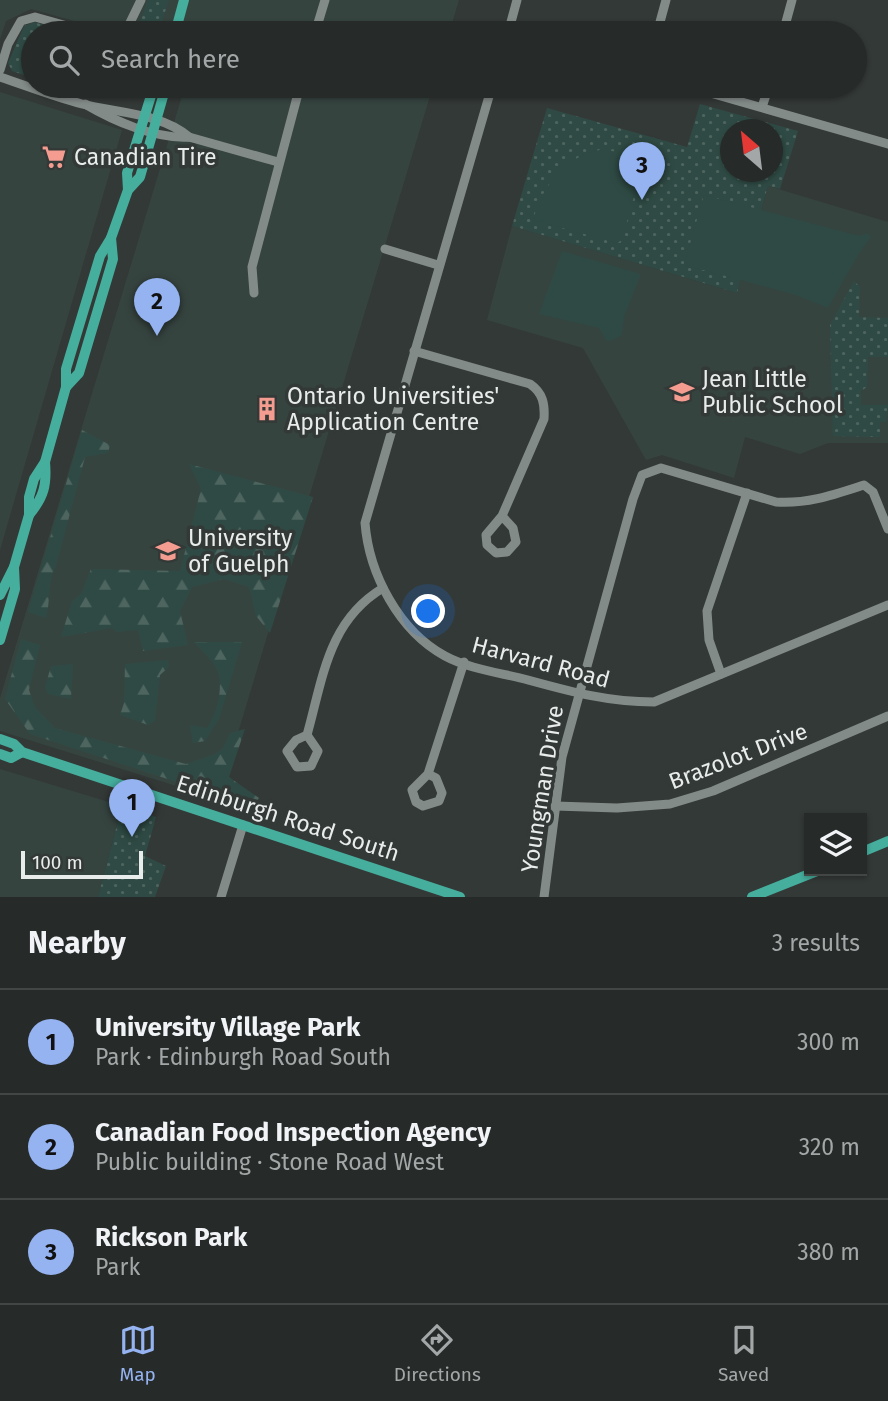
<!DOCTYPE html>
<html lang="en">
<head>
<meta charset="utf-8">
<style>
  body { margin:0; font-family:"Fira Sans",sans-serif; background:#323735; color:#f1f3f6 }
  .controls { position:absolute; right:21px; bottom:21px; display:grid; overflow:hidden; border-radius:0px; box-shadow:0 2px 5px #0004 }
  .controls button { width:63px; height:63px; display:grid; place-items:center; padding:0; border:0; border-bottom:2px solid #424746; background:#262b29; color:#f1f3f6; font:35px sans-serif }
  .compass { position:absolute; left:720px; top:119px; width:63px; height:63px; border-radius:50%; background:#262b29; box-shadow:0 2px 5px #0004; rotate:332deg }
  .scale { position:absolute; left:21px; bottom:18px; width:122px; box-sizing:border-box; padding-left:7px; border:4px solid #e8eceb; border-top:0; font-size:19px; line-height:24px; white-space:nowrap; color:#e8eceb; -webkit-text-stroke:5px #333937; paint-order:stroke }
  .you { position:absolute; left:429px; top:612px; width:24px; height:24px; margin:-18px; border:5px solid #fff; border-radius:50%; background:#1a73e8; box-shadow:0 0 0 10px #1a73e833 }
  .badge { display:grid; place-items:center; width:46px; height:46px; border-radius:50%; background:#95b2f1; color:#111; font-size:23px; font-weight:700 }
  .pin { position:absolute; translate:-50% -58px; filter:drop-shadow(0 2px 4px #0008) }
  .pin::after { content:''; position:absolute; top:37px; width:24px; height:21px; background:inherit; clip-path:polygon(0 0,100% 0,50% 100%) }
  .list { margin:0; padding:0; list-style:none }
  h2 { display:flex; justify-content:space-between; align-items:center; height:91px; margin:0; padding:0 28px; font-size:30px }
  h2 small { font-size:23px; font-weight:400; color:#a4a7a8 }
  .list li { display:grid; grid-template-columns:46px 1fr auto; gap:21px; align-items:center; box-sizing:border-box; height:105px; padding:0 28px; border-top:2px solid #424746 }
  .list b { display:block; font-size:26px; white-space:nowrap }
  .list p { margin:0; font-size:23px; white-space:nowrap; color:#a4a7a8 }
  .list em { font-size:23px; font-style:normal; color:#a4a7a8 }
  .icon { flex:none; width:38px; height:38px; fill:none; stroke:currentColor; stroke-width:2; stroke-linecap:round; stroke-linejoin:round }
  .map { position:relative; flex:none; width:888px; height:897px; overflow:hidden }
  .search { position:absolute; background:#262b29; box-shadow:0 2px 5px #0004; left:21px; right:21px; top:21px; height:77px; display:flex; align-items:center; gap:18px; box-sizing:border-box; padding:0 24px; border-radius:38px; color:#a4a7a8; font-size:26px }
  .sheet { height:406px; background:#262b29 }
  nav { display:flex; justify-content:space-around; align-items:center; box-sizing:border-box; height:98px; border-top:2px solid #424746; background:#262b29; font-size:19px; color:#a4a7a8 }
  nav a { display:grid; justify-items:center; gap:4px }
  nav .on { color:#95b2f1 }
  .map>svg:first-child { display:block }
  .built { fill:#364440 }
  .grass { fill:url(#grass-dots); fill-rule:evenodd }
  .forest { fill:url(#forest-firs) }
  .pitch { fill:#2f4a44 }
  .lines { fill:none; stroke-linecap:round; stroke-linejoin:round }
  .minor { stroke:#838b89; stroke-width:9 }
  .major { stroke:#45ae9d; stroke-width:10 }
  .labels { text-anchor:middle; stroke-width:7; stroke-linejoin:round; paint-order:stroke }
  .poi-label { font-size:23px; fill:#e8eceb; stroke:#333937; text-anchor:start }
  .street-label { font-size:23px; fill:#e8eceb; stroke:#333937 }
</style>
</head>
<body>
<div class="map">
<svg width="888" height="897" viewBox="0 0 888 897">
  <defs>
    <pattern id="grass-dots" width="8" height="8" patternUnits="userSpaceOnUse" patternTransform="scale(1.75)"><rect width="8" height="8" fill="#2f4a44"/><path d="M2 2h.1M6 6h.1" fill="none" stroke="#4d645f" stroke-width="1.8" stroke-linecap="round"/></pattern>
    <pattern id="forest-firs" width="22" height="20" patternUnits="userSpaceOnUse" patternTransform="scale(1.75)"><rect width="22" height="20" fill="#2f4a44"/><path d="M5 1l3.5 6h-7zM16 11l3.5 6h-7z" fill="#4d645f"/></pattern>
  </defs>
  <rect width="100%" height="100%" fill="#333937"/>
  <!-- built -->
  <g class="built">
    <polygon points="0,0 459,0 449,33 118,33 31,9 6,21 0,39"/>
    <polygon points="185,86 433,86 218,799 0,731 0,698"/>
    <polygon points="0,92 122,130 0,550"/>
    <polygon points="768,186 888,222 888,443 828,443 800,454 745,437 734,478 662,455 646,460 583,348 487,320 512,226 737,293"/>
    <polygon points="0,769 122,806 98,897 0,897"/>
  </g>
  <!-- grass -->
  <g class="grass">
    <polygon points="148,0 169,0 158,33 136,33"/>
    <polygon points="34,22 71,33 33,33 33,78 12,71 8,63 24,26"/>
    <path d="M700 104 798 131 780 189 768 186 737 293 512 226 547 108 687 147ZM730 130H772V172H730Z"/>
    <polygon points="854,281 860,287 859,317 888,318 888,357 868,357 867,387 861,391 861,405 888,405 886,422 880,422 880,437 833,436 830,325"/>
    <polygon points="122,806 156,817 145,856 166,866 155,897 98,897"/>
  </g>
  <!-- forest -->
  <g class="forest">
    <path d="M82 430 110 445 108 453 85 457 56 566C47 582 51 600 46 618L28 612Z"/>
    <polygon points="189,464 313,497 270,633 256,616 249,587 224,579 192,587 180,611 188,645 143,651 138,630 116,632 112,628 61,637 72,601 81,594 91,569 180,571 201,489"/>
    <polygon points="21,639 40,645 29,690 35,707 55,728 186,764 215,754 223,748 230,733 245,729 229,777 259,798 253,807 30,734 5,699"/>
    <path d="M194 642H242L219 719 205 741 193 743 190 725 207 728C217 714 225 684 216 668 211 659 201 650 194 642Z"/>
    <polygon points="168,660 169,667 160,675 155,721 148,725 120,715 124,703 125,664"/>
    <polygon points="73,664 71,699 48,694 45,687 51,666"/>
  </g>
  <!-- pitch -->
  <g class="pitch">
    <path d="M604 149 644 159 622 240 617 243 533 220C543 184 566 155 604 149Z"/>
    <path d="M704 195 859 236 868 233 871 238C862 245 836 294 828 308L793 294 684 265Z"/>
    <polygon points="562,251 641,274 624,317 622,335 611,341 606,340 599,328 539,314"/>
  </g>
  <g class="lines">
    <!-- minor -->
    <g class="minor">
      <polyline points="125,33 141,0"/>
      <polyline points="315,33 325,0"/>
      <polyline points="508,33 517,0"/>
      <polyline points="657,33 666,0"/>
      <polyline points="783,33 792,0"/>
      <polyline points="0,70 8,44 21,21 35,17 92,33"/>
      <path d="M0 77C27 86 55 97 82 104 118 113 161 113 189 137"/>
      <path d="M492 86 365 523C369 574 399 631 445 656 469 669 502 673 528 680 572 692 608 702 654 702L888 605"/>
      <polyline points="686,86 888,144"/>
      <path d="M85 104C114 121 155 139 189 137L278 162"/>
      <polyline points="762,107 769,86"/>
      <polyline points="385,249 438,265"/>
      <polyline points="254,293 252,267 300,86"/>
      <path d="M414 351 530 384C543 393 545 404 544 419L502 516 486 535 487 545 496 553 507 552 516 542 513 528 502 516"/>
      <polyline points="721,674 709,640 707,611 747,493"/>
      <path d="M307 735 318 751 311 766 297 767 287 751 296 740 307 735C323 678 328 621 383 588"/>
      <polyline points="428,774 436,778 442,793 439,801 423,806 416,802 412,790 428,774 464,662"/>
      <polyline points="555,806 617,808 670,804 713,791 888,716"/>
      <polyline points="221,897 243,825"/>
      <path d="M544 897 562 757 633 499 642 475 661 468 776 502C808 504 833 495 864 485L873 492 888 529"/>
    </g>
    <!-- major -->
    <g class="major">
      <polyline points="175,33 184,0"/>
      <polyline points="128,190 127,173 154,86"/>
      <polyline points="66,387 79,373 113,259 111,238"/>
      <path d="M29 515C44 497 47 485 45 462"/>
      <polyline points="0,595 14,567"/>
      <polyline points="0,640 15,589 14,567 29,515 29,497 34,479 45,462 66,387 66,369 100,256 111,238 128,190 140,177 166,86"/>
      <polyline points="0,739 14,744 22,752 460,897"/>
      <polyline points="0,754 11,758 22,752"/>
      <polyline points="862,852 888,841"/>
      <polyline points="752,897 817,871"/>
    </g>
  </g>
  <!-- icons -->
  <defs>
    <g id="supermarket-bare" transform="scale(1.89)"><path d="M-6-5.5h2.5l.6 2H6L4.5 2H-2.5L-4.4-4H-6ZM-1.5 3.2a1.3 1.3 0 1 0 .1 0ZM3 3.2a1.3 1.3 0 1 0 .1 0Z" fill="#f59c91" stroke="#333937" stroke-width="2.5" paint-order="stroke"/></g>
    <g id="school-bare" transform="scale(1.89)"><path d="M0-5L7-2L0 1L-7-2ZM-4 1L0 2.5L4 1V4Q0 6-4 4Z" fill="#f59c91" stroke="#333937" stroke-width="2.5" paint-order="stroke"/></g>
    <g id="building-bare" transform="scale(1.89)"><path d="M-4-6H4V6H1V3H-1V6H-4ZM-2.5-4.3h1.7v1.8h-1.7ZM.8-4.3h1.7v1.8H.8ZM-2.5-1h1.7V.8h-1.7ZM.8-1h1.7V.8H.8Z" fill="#f59c91" stroke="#333937" stroke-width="2.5" paint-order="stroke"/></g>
    <g id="university-bare" transform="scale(1.89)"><path d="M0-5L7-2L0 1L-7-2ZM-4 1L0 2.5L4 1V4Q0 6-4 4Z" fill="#f59c91" stroke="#333937" stroke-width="2.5" paint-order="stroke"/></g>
  </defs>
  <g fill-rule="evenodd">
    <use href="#supermarket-bare" x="54" y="157"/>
    <use href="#school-bare" x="682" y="392"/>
    <use href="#building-bare" x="267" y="409"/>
    <use href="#university-bare" x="168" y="551"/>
  </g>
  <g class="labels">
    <!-- poi labels -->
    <g class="poi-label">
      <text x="74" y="165">Canadian Tire</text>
      <text x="702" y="387">Jean Little<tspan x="702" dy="26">Public School</tspan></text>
      <text x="287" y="404">Ontario Universities'<tspan x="287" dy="26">Application Centre</tspan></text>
      <text x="188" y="546">University<tspan x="188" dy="26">of Guelph</tspan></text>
    </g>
    <!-- street labels -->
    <g class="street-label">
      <text transform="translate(541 662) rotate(15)" y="8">Harvard Road</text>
      <text transform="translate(738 756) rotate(-21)" y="8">Brazolot Drive</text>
      <text transform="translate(542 789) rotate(-81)" y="8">Youngman Drive</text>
      <text transform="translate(288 818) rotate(18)" y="8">Edinburgh Road South</text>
    </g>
  </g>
</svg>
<div class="controls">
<button><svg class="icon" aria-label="layers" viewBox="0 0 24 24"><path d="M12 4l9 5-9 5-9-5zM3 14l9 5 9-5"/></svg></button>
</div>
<svg class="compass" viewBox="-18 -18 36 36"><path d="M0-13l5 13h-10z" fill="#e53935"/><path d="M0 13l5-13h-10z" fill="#a4a7a8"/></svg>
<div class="scale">100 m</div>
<div class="you"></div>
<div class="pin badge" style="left:132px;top:837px">1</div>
<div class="pin badge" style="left:157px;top:336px">2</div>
<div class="pin badge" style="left:642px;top:200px">3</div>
<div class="search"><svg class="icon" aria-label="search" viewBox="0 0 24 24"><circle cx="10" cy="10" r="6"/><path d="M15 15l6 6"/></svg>Search here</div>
</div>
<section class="sheet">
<h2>Nearby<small>3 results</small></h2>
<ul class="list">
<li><span class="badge">1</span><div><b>University Village Park</b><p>Park · Edinburgh Road South</p></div><em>300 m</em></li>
<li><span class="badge">2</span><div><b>Canadian Food Inspection Agency</b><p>Public building · Stone Road West</p></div><em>320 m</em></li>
<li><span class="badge">3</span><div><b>Rickson Park</b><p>Park</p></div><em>380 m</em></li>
</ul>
</section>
<nav>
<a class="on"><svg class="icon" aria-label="map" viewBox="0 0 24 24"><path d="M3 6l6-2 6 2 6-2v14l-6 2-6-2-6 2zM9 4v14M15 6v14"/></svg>Map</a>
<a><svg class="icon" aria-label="directions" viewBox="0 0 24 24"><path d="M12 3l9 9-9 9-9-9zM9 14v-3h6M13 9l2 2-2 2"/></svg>Directions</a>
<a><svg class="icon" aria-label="saved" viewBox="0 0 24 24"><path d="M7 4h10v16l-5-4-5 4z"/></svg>Saved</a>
</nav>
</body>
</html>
